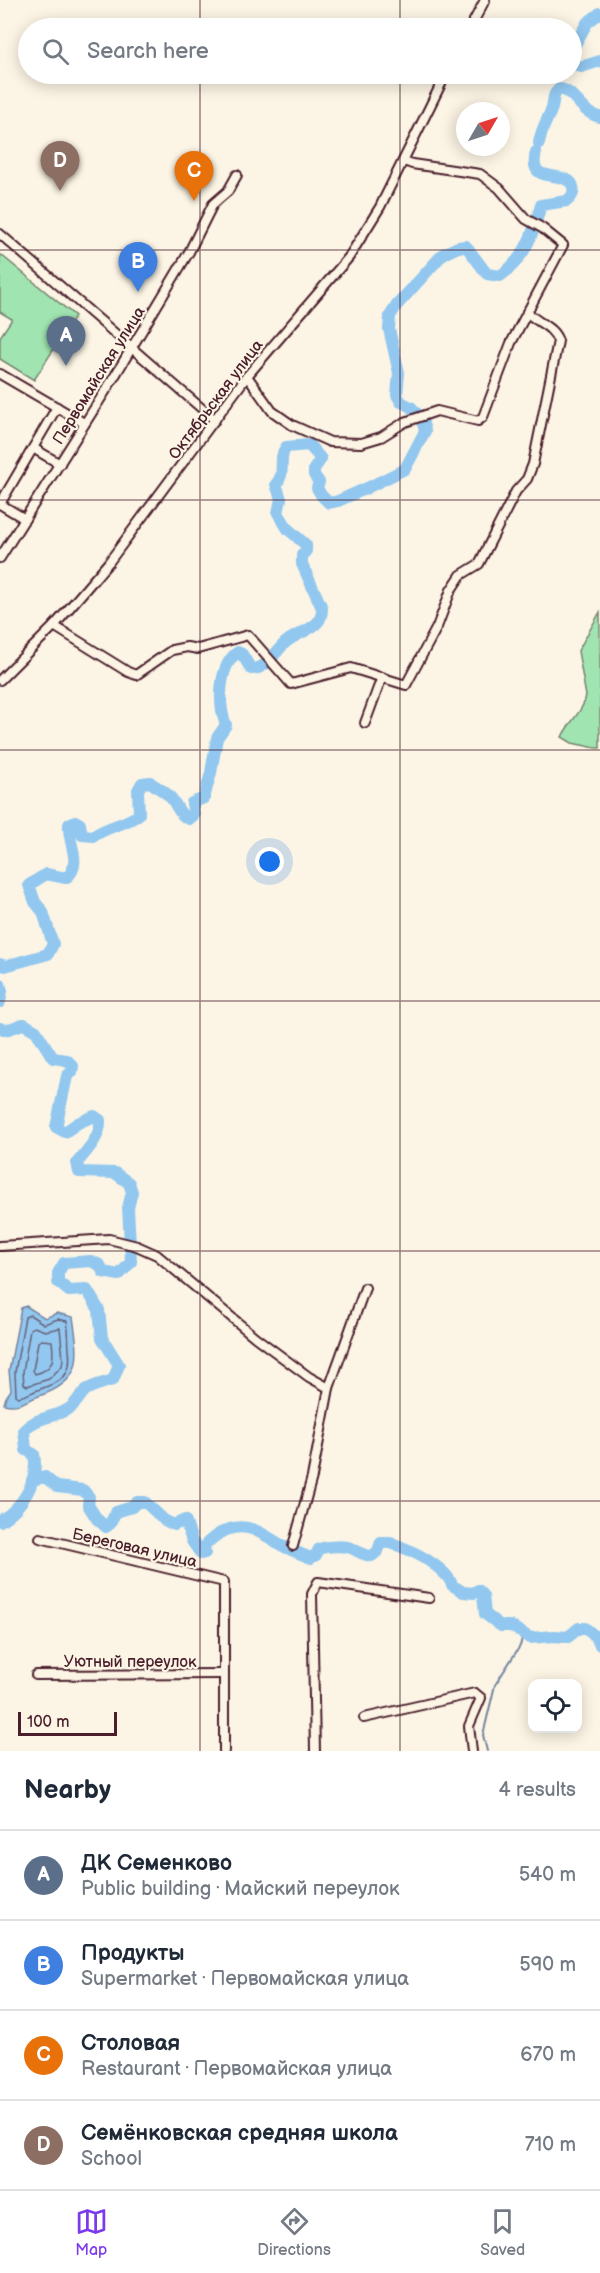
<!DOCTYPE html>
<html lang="en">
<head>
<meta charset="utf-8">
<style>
  body { margin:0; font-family:"Balsamiq Sans",sans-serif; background:#f2f2f3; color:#1f2937 }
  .controls { position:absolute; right:18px; bottom:18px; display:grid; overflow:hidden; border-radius:12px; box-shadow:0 3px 15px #0003 }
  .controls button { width:54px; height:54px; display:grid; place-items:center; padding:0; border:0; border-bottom:2px solid #e0e1e3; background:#fff; color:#1f2937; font:30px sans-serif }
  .compass { position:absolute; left:456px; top:102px; width:54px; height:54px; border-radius:50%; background:#fff; box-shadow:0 3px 15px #0003; rotate:51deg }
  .scale { position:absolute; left:18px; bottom:15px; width:99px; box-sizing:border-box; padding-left:6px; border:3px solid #4a1f2b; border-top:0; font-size:16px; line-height:21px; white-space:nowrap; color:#4a1f2b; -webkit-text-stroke:4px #fcf5e5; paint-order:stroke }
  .you { position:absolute; left:270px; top:862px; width:21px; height:21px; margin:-15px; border:4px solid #fff; border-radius:50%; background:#1a73e8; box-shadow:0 0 0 9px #1a73e833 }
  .badge { display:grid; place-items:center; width:39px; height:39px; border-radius:50%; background:#7c3aed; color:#fff; font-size:20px; font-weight:700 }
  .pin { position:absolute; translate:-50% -50px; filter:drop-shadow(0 2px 3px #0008) }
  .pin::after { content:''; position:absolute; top:32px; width:21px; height:18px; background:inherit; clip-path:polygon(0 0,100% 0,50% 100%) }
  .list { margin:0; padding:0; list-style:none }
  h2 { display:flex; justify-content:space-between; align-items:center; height:78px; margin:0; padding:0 24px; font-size:26px }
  h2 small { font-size:20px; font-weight:400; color:#747a83 }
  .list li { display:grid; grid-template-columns:39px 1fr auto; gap:18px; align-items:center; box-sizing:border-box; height:90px; padding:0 24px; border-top:2px solid #e0e1e3 }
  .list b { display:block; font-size:22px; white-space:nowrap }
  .list p { margin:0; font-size:20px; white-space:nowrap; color:#747a83 }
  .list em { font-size:20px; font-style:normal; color:#747a83 }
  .icon { flex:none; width:33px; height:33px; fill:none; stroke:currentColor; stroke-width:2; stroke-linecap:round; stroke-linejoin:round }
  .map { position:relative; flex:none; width:600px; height:1751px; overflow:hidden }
  .search { position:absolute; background:#fff; box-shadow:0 3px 15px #0003; left:18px; right:18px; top:18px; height:66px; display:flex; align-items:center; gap:15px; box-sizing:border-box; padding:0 21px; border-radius:33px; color:#747a83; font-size:22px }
  .sheet { height:438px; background:#fff }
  nav { display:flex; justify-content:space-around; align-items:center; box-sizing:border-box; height:84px; border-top:2px solid #e0e1e3; background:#fff; font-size:16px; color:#747a83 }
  nav a { display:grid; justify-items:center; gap:3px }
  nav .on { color:#7c3aed }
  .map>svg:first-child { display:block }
  .green { fill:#a0e5b1; stroke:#75826e; stroke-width:1.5 }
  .water { fill:#92c7ef; stroke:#7584a1; stroke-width:1.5 }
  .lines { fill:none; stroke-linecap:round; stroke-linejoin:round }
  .shore { stroke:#676279; stroke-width:1.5 }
  .stream { stroke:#7584a1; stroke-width:2 }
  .river { stroke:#92c7ef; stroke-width:12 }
  .minor-casing { stroke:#4a1f2b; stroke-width:12 }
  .minor { stroke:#fcf5e5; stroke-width:8 }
  .grid { fill:none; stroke:#4a1f2b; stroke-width:1.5; stroke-opacity:0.55 }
  .labels { text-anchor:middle; stroke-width:4.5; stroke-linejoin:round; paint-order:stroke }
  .street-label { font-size:16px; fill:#4a1f2b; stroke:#fcf5e5 }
</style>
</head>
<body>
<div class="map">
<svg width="600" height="1751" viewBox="0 0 600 1751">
  <rect width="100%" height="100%" fill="#fcf5e5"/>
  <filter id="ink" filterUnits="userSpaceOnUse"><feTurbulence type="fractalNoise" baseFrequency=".0167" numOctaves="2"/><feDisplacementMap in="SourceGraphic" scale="12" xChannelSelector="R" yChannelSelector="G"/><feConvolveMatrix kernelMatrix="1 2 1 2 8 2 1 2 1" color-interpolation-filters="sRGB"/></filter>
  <g filter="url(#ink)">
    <!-- green -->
    <g class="green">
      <polygon points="0,254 75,316 34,380 0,359 0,337 12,319 0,312"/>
      <path d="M600 612V748H596L572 743 562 737C568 723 583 712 586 696L578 651Z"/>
    </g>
    <!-- water -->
    <path class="water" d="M26 1306 45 1318 57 1313 73 1317C79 1358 84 1381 39 1396 27 1400 19 1408 4 1404L6 1397 11 1390 9 1371 21 1308Z"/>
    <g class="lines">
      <!-- shore -->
      <g class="shore">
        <path d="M30 1315 44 1324 58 1319 67 1321C69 1331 68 1340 69 1350 73 1379 59 1382 35 1391 29 1394 26 1396 18 1397L16 1395 15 1372 25 1317Z"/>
        <polygon points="34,1327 45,1331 60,1328 63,1359 62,1366 49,1379 27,1386 24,1384 23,1372 30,1329"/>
        <path d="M41 1340 52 1341C54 1358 55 1369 35 1374L33 1370 38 1342Z"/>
      </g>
      <!-- stream -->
      <polyline class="stream" points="487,1751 483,1735 495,1685 520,1646 523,1635"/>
      <!-- river -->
      <g class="river">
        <polyline points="572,50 587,23 600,13"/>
        <polyline points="572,58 575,64 581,67 600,61"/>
        <path d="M539 143C541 129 547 121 552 108 554 100 552 95 559 89 575 90 581 114 600 117"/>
        <path d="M0 964 5 966 48 954 53 944 43 912 35 902 29 885 46 874 66 878C84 864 67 842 69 824L75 821 80 824 82 835 94 836C108 826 128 824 139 814L138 790 142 783 150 782C156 787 165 791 170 797 177 804 178 815 189 819L194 815 192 803 204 798 211 773 217 738 226 725C218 705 218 666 238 652L242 654 251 669C266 670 275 652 285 643 294 634 309 632 318 622 321 618 322 613 322 608L302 564V555L306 551V545L288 529 278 513 281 499 276 484C287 473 277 459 286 447L309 445 321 459 314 469V475L319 482 317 488 321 495 329 503 338 501 367 488 405 469 425 431 422 420 411 407 401 402 397 395 399 373 389 329 390 316 397 305 443 254 458 247 466 246 487 274 500 276C526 258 533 234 541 205L567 201C576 194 576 183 565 179 550 173 529 180 536 152"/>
        <polyline points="0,984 2,991 0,1002"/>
        <path d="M0 1028C7 1033 16 1025 24 1024L36 1031 53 1058 67 1060 73 1066 72 1072 67 1076 56 1127 65 1132 78 1123 94 1116 100 1120C101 1137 87 1150 77 1163L79 1172 115 1173 129 1183 132 1192 128 1208 131 1262 119 1275 103 1272 100 1265 91 1261 64 1263 58 1273V1282L69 1291 87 1290 99 1310 102 1338 119 1365 113 1380C105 1383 93 1385 86 1390 80 1395 77 1403 70 1408 55 1418 37 1416 24 1430L26 1450 34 1454C39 1481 23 1507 0 1521"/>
        <path d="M32 1480 45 1477 57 1487 83 1490 89 1497 88 1505 97 1519 106 1527 110 1524 116 1512 132 1507 137 1502H145L164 1520 174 1525 185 1520 192 1541 201 1554 205 1553C203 1545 207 1543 213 1538 239 1518 256 1529 281 1545 290 1550 301 1554 311 1558L316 1555 319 1549C328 1546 345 1545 353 1549 361 1553 364 1556 372 1556L378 1551 381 1542C399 1541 447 1567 452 1585L463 1592 474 1593 478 1590 483 1596 485 1614 501 1626H511L530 1638 554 1636 568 1637 579 1628H585L596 1637 600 1645"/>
      </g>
      <!-- minor casing -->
      <g class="minor-casing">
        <g id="minor">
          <polyline points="470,28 485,0"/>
          <polyline points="0,234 215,420"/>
          <polyline points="0,374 84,423"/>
          <polyline points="247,376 272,411 292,425 330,442 361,443 381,437 405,422 437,411 478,421 483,417 511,343 563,245 542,228 526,219 499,188 480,174 412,164 404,161"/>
          <polyline points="33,448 60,464"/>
          <polyline points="0,504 57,407"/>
          <polyline points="0,504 25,519"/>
          <polyline points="0,558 113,379 189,252 213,204 228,191 237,175"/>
          <path d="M54 626 128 672 136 675 172 650 187 647 198 649 248 635 291 684 351 668 406 685 437 627 451 590 461 575 479 564 516 491 527 479 533 464 558 341C553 326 537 323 527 312"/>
          <polyline points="0,680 54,626 109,562 247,376 349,257 380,207 446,74"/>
          <polyline points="365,723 382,677"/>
          <polyline points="0,1246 109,1239 137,1246 157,1255 255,1337 309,1377 329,1388"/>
          <polyline points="40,1538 224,1582 224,1751"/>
          <polyline points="293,1546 312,1477 329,1388 365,1288"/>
          <polyline points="36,1675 223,1674"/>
          <polyline points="364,1718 475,1693 481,1698 469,1726 472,1751"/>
          <polyline points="315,1751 312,1594 318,1582 429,1598"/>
        </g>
      </g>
      <!-- minor -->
      <use href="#minor" class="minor"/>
    </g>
  </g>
  <!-- grid -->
  <path class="grid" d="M200 0V28M400 0V28M200 74V1751M400 74V1751M0 250H600M0 500H600M0 750H600M0 1001H600M0 1251H600M0 1501H600"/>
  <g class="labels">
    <!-- street labels -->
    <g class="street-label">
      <text transform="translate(98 375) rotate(-58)" y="6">Первомайская улица</text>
      <text transform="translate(215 399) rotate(-53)" y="6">Октябрьская улица</text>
      <text transform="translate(135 1547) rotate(13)" y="6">Береговая улица</text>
      <text x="130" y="1667">Уютный переулок</text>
    </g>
  </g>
</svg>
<div class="controls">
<button><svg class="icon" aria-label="locate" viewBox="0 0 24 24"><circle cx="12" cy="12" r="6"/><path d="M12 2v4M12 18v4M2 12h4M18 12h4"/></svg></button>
</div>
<svg class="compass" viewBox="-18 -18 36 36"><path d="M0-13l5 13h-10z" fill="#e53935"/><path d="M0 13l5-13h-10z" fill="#747a83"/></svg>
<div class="scale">100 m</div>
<div class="you"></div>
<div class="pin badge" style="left:66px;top:366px;background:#5c6f8a">A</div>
<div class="pin badge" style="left:138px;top:292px;background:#3f7fe0">B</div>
<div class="pin badge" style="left:194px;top:201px;background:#e8710a">C</div>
<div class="pin badge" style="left:60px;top:191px;background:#8d6e63">D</div>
<div class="search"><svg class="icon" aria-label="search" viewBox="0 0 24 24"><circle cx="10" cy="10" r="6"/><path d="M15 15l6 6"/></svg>Search here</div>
</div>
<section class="sheet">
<h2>Nearby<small>4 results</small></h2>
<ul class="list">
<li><span class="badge" style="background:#5c6f8a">A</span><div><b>ДК Семенково</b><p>Public building · Майский переулок</p></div><em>540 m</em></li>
<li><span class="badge" style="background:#3f7fe0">B</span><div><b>Продукты</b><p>Supermarket · Первомайская улица</p></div><em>590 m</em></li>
<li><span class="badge" style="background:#e8710a">C</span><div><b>Столовая</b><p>Restaurant · Первомайская улица</p></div><em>670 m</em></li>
<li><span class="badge" style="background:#8d6e63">D</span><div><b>Семёнковская средняя школа</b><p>School</p></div><em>710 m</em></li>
</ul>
</section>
<nav>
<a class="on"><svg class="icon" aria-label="map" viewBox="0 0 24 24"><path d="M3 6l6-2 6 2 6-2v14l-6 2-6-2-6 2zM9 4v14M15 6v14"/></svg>Map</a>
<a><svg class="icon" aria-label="directions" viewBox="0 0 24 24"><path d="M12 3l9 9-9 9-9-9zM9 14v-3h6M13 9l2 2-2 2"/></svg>Directions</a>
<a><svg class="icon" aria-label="saved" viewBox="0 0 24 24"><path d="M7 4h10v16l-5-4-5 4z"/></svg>Saved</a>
</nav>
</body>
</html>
